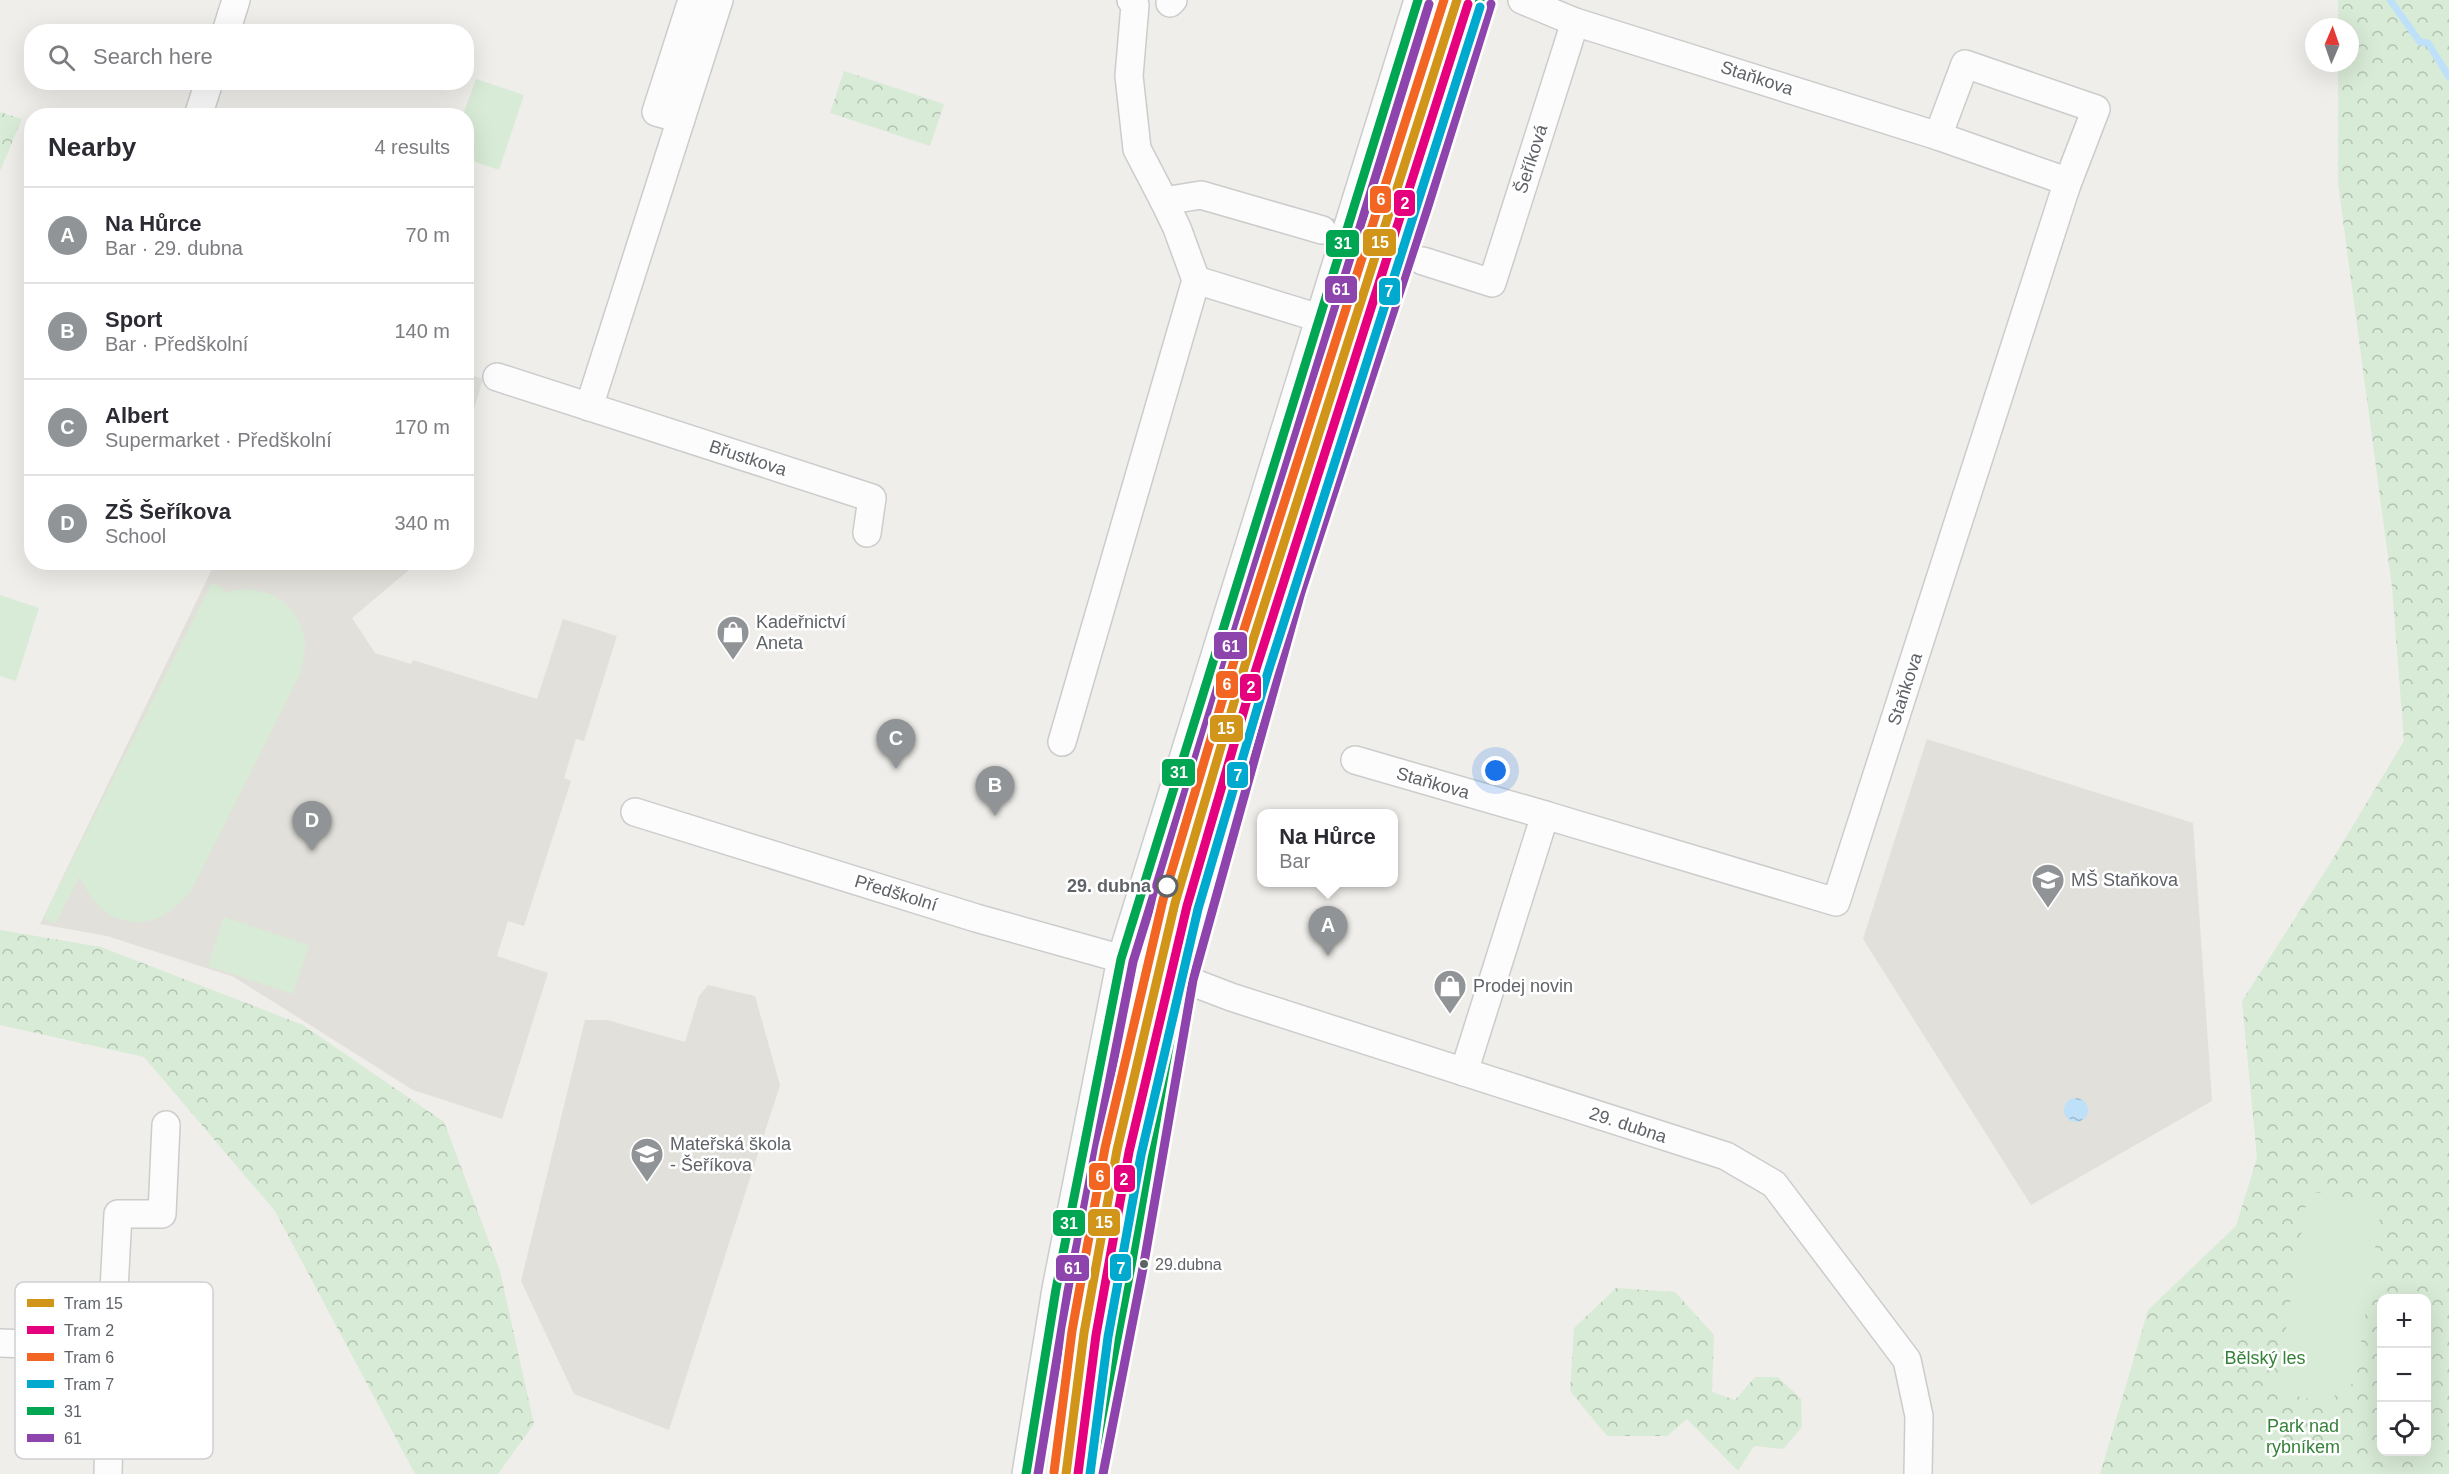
<!DOCTYPE html>
<html lang="en">
<head>
<meta charset="utf-8">
<style>
  body { margin:0; font-family:Helvetica,sans-serif; background:#f7f7f7; color:#2b2b33 }
  .controls { position:absolute; right:18px; bottom:18px; display:grid; overflow:hidden; border-radius:12px; box-shadow:0 6px 24px #0002 }
  .controls button { width:54px; height:54px; display:grid; place-items:center; padding:0; border:0; border-bottom:2px solid #e1e1e2; background:#fff; color:#2b2b33; font:30px sans-serif }
  .compass { position:absolute; left:2305px; top:18px; width:54px; height:54px; border-radius:50%; background:#fff; box-shadow:0 6px 24px #0002; rotate:2deg }
  .you { position:absolute; left:1496px; top:771px; width:21px; height:21px; margin:-15px; border:4px solid #fff; border-radius:50%; background:#1a73e8; box-shadow:0 0 0 9px #1a73e833 }
  .badge { display:grid; place-items:center; width:39px; height:39px; border-radius:50%; background:#919496; color:#fff; font-size:20px; font-weight:700 }
  .pin { position:absolute; translate:-50% -50px; filter:drop-shadow(0 2px 3px #0008) }
  .pin::after { content:''; position:absolute; top:32px; width:21px; height:18px; background:inherit; clip-path:polygon(0 0,100% 0,50% 100%) }
  .popup { position:absolute; left:1257px; top:809px; width:141px; height:78px; box-sizing:border-box; display:grid; place-content:center; border-radius:12px; background:#fff; filter:drop-shadow(0 2px 4px #0005); font-size:20px; white-space:nowrap; color:#7c7c81 }
  .popup b { font-size:22px; color:#2b2b33 }
  .popup::after { content:''; position:absolute; left:50%; top:100%; margin-left:-12px; border:12px solid transparent; border-top-color:#fff }
  .list { margin:0; padding:0; list-style:none }
  h2 { display:flex; justify-content:space-between; align-items:center; height:78px; margin:0; padding:0 24px; font-size:26px }
  h2 small { font-size:20px; font-weight:400; color:#7c7c81 }
  .list li { display:grid; grid-template-columns:39px 1fr auto; gap:18px; align-items:center; box-sizing:border-box; height:96px; padding:0 24px; border-top:2px solid #e1e1e2 }
  .list b { display:block; font-size:22px; white-space:nowrap }
  .list p { margin:0; font-size:20px; white-space:nowrap; color:#7c7c81 }
  .list em { font-size:20px; font-style:normal; color:#7c7c81 }
  .icon { flex:none; width:33px; height:33px; fill:none; stroke:currentColor; stroke-width:2; stroke-linecap:round; stroke-linejoin:round }
  .map { position:relative; flex:none; width:2449px; height:1474px; overflow:hidden }
  .search { position:absolute; background:#fff; box-shadow:0 6px 24px #0002; left:24px; top:24px; width:450px; height:66px; display:flex; align-items:center; gap:15px; box-sizing:border-box; padding:0 21px; border-radius:24px; color:#7c7c81; font-size:22px }
  .panel { position:absolute; background:#fff; box-shadow:0 6px 24px #0002; left:24px; top:108px; width:450px; height:462px; border-radius:24px }
  .map>svg:first-child { display:block }
  .education { fill:#e2e0da }
  .forest { fill:url(#forest-crowns); fill-rule:evenodd }
  .pitch { fill:#d8ebd6 }
  .water { fill:url(#water-ripples) }
  .lines { fill:none; stroke-linecap:round; stroke-linejoin:round }
  .stream { stroke:#bfe0f9; stroke-width:7 }
  .minor-tunnel { stroke:#cbcbca; stroke-width:27; stroke-dasharray:27 14; stroke-linecap:butt }
  .minor-casing { stroke:#cbcccc; stroke-width:30 }
  .minor { stroke:#fdfcfc; stroke-width:27 }
  .bus-1-casing { stroke:#fff; stroke-width:14 }
  .bus-2-casing { stroke:#fff; stroke-width:14 }
  .bus-1 { stroke:#00a651; stroke-width:9 }
  .bus-2 { stroke:#8e44ad; stroke-width:9 }
  .tram-1-casing { stroke:#fff; stroke-width:14 }
  .tram-2-casing { stroke:#fff; stroke-width:14 }
  .tram-3-casing { stroke:#fff; stroke-width:14 }
  .tram-4-casing { stroke:#fff; stroke-width:14 }
  .tram-1 { stroke:#d1951a; stroke-width:9 }
  .tram-2 { stroke:#e5007d; stroke-width:9 }
  .tram-3 { stroke:#f26522; stroke-width:9 }
  .tram-4 { stroke:#00a9ce; stroke-width:9 }
  .stop-dot { fill:#fff; stroke:#5f6368; stroke-width:3 }
  .bus-dot { fill:#5f6368; stroke:#fff; stroke-width:2 }
  .labels { text-anchor:middle; stroke-width:5; stroke-linejoin:round; paint-order:stroke }
  .bus-label { font-size:16px; fill:#5f6368; stroke:#fff; text-anchor:start }
  .street-label { font-size:18px; fill:#5f6368; stroke:#fff }
  .poi-label { font-size:18px; fill:#5f6368; stroke:#fff; text-anchor:start }
  .stop-label { font-size:18px; font-weight:bold; fill:#5f6368; stroke:#fff; text-anchor:end }
  .park-label { font-size:18px; fill:#348238; stroke:#fff }
  .key { fill:#fff; stroke:#cfd0d2; stroke-width:1.5 }
  .key-label { font-size:16px; fill:#5f6368 }
  .line-badge { stroke:#fff; stroke-width:2 }
  .badge-label { font-size:16px; text-anchor:middle; font-weight:bold; fill:#fff }
</style>
</head>
<body>
<div class="map">
<svg width="2449" height="1474" viewBox="0 0 2449 1474">
  <defs>
    <pattern id="forest-crowns" width="20" height="18" patternUnits="userSpaceOnUse" patternTransform="scale(1.5)"><rect width="20" height="18" fill="#d8ebd6"/><path d="M2 6a3 3 0 1 1 6 0M12 15a3 3 0 1 1 6 0" fill="none" stroke="#b2c2b1"/></pattern>
    <pattern id="water-ripples" width="26" height="14" patternUnits="userSpaceOnUse" patternTransform="scale(1.5)"><rect width="26" height="14" fill="#bfe0f9"/><path d="M2 4q2-2 4 0t4 0M15 11q2-2 4 0t4 0" fill="none" stroke="#9eb9cd"/></pattern>
  </defs>
  <rect width="100%" height="100%" fill="#efeeea"/>
  <!-- education -->
  <g class="education">
    <polygon points="467,374 483,379 467,433 466,374"/>
    <polygon points="215,563 417,563 352,618 375,653 411,664 413,660 537,699 563,619 617,636 584,741 576,739 564,778 571,781 524,926 508,921 497,956 548,973 502,1119 413,1090 234,977 107,936 40,924"/>
    <polygon points="1927,739 2193,823 2212,1101 2031,1205 1863,939"/>
    <polygon points="708,985 755,996 780,1085 669,1430 574,1394 521,1281 585,1020 607,1020 685,1042 699,996"/>
  </g>
  <!-- forest -->
  <g class="forest">
    <path d="M2338 0H2449V1474H2100L2148 1310 2236 1226 2257 1158 2242 1001 2331 862 2404 741 2392 587 2338 183V63H2350V27H2338ZM2382 1298H2426V1452H2382Z"/>
    <polygon points="844,71 944,104 930,146 830,113"/>
    <polygon points="0,112 22,119 0,171"/>
    <polygon points="0,930 101,947 303,1025 444,1122 500,1271 534,1424 498,1474 415,1474 275,1211 144,1057 0,1025"/>
    <polygon points="1616,1288 1675,1292 1714,1335 1712,1392 1735,1400 1755,1377 1778,1377 1801,1399 1802,1427 1783,1449 1754,1446 1738,1471 1687,1419 1667,1436 1607,1436 1570,1391 1574,1328"/>
  </g>
  <!-- pitch -->
  <g class="pitch">
    <polygon points="476,79 524,95 499,170 467,159 466,116 463,115"/>
    <path d="M212 583 224 589 223 593C261 580 305 603 305 647 305 656 302 665 300 674L192 889C156 938 102 932 80 876L55 924 43 918Z"/>
    <polygon points="0,595 39,608 16,681 0,676"/>
    <polygon points="224,917 309,945 293,994 208,966"/>
    <polygon points="2308,1191 2382,1203 2355,1382 2325,1402 2276,1392"/>
  </g>
  <!-- water -->
  <circle class="water" cx="2076" cy="1110" r="12"/>
  <g class="lines">
    <!-- stream -->
    <polyline class="stream" points="2390,0 2420,42 2428,43 2449,77"/>
    <!-- minor-tunnel -->
    <polyline class="minor-tunnel" points="1324,230 1422,261"/>
    <!-- minor casing -->
    <g class="minor-casing">
      <g id="minor">
        <polyline points="1131,0 1135,5 1129,76 1137,149 1164,201 1201,195 1322,230"/>
        <polyline points="1170,3 1173,0"/>
        <polyline points="1575,22 1938,136 2066,181 2066,187"/>
        <polyline points="226,32 236,0"/>
        <polyline points="198,116 209,82"/>
        <polyline points="681,119 656,112 692,0"/>
        <polyline points="1423,261 1492,283 1575,22 1522,0"/>
        <polyline points="1196,280 1319,318"/>
        <polyline points="497,377 872,498 867,533"/>
        <polyline points="589,407 719,0"/>
        <polyline points="1062,742 1196,280 1177,228 1164,201"/>
        <polyline points="1355,760 1545,815"/>
        <polyline points="635,812 976,918 1158,969 1231,997 1726,1156 1774,1184 1907,1360 1919,1416 1918,1474"/>
        <polyline points="1464,1072 1545,815 1836,902 2066,187 2096,109 1965,64 1938,136"/>
        <polyline points="0,1343 111,1347 108,1474"/>
        <polyline points="111,1347 118,1214 162,1214 166,1125"/>
        <polyline points="1026,1474 1056,1289 1121,959 1418,0"/>
        <polyline points="1091,1474 1132,1261 1181,977 1290,589 1417,202 1480,0"/>
      </g>
    </g>
    <!-- minor -->
    <use href="#minor" class="minor"/>
    <!-- bus-1 casing -->
    <g class="bus-1-casing">
      <g id="bus-1">
        <polyline points="1026,1474 1056,1289 1121,959 1418,0"/>
        <polyline points="1091,1474 1132,1261 1181,977 1290,589 1417,202 1480,0"/>
      </g>
    </g>
    <!-- bus-2 casing -->
    <g class="bus-2-casing">
      <g id="bus-2">
        <polyline points="1038,1474 1068,1291 1133,962 1429,4"/>
        <polyline points="1103,1474 1144,1263 1193,980 1301,592 1428,206 1491,4"/>
      </g>
    </g>
    <!-- bus-1 -->
    <use href="#bus-1" class="bus-1"/>
    <!-- bus-2 -->
    <use href="#bus-2" class="bus-2"/>
    <!-- tram-1 casing -->
    <g class="tram-1-casing">
      <polyline id="tram-1" points="1066,1474 1084,1333 1117,1150 1175,903 1245,665 1457,0"/>
    </g>
    <!-- tram-2 casing -->
    <g class="tram-2-casing">
      <polyline id="tram-2" points="1078,1474 1096,1335 1129,1152 1187,906 1256,669 1468,4"/>
    </g>
    <!-- tram-3 casing -->
    <g class="tram-3-casing">
      <polyline id="tram-3" points="1054,1472 1072,1331 1105,1148 1163,900 1234,661 1444,0"/>
    </g>
    <!-- tram-4 casing -->
    <g class="tram-4-casing">
      <polyline id="tram-4" points="1090,1474 1108,1337 1141,1155 1198,909 1268,672 1480,7"/>
    </g>
    <!-- tram-1 -->
    <use href="#tram-1" class="tram-1"/>
    <!-- tram-2 -->
    <use href="#tram-2" class="tram-2"/>
    <!-- tram-3 -->
    <use href="#tram-3" class="tram-3"/>
    <!-- tram-4 -->
    <use href="#tram-4" class="tram-4"/>
  </g>
  <!-- icons -->
  <defs>
    <g id="shop-pin" transform="scale(1.725)"><path d="M0 17L-7.5 6A9.5 9.5 0 1 1 7.5 6Z" fill="#919496" stroke="#fff"/><path d="M-5-2.5h2.3a2.7 3.5 0 0 1 5.4 0H5L5.5 6h-11ZM-1.5-2.5h3a1.5 2.3 0 0 0-3 0Z" fill="#fff"/></g>
    <g id="school-pin" transform="scale(1.725)"><path d="M0 17L-7.5 6A9.5 9.5 0 1 1 7.5 6Z" fill="#919496" stroke="#fff"/><path d="M0-5L7-2L0 1L-7-2ZM-4 1L0 2.5L4 1V4Q0 6-4 4Z" fill="#fff"/></g>
  </defs>
  <g fill-rule="evenodd">
    <use href="#shop-pin" x="733" y="632"/>
    <use href="#school-pin" x="2048" y="880"/>
    <use href="#shop-pin" x="1450" y="986"/>
    <use href="#school-pin" x="647" y="1154"/>
  </g>
  <!-- markers -->
  <circle class="stop-dot" cx="1167" cy="886" r="10"/>
  <circle class="bus-dot" cx="1144" cy="1264" r="5"/>
  <g class="labels">
    <!-- bus labels -->
    <g class="bus-label">
      <text x="1155" y="1270">29.dubna</text>
    </g>
    <!-- street labels -->
    <g class="street-label">
      <text transform="translate(1757 78) rotate(18)" y="6">Staňkova</text>
      <text transform="translate(1531 159) rotate(-72)" y="6">Šeříková</text>
      <text transform="translate(748 458) rotate(18)" y="6">Břustkova</text>
      <text transform="translate(1905 689) rotate(-72)" y="6">Staňkova</text>
      <text transform="translate(1433 783) rotate(16)" y="6">Staňkova</text>
      <text transform="translate(896 893) rotate(17)" y="6">Předškolní</text>
      <text transform="translate(1628 1125) rotate(18)" y="6">29. dubna</text>
    </g>
    <!-- poi labels -->
    <g class="poi-label">
      <text x="756" y="628">Kadeřnictví<tspan x="756" dy="21">Aneta</tspan></text>
      <text x="2071" y="886">MŠ Staňkova</text>
      <text x="1473" y="992">Prodej novin</text>
      <text x="670" y="1150">Mateřská škola<tspan x="670" dy="21">- Šeříkova</tspan></text>
    </g>
    <!-- stop labels -->
    <g class="stop-label">
      <text x="1151" y="892">29. dubna</text>
    </g>
    <!-- park labels -->
    <g class="park-label">
      <text x="2265" y="1364">Bělský les</text>
      <text x="2303" y="1432">Park nad<tspan x="2303" dy="21">rybníkem</tspan></text>
    </g>
  </g>
  <!-- legend -->
  <rect x="15" y="1282" width="198" height="177" rx="9" class="key"/>
  <rect x="27" y="1299" width="27" height="8" fill="#d1951a"/>
  <rect x="27" y="1326" width="27" height="8" fill="#e5007d"/>
  <rect x="27" y="1353" width="27" height="8" fill="#f26522"/>
  <rect x="27" y="1380" width="27" height="8" fill="#00a9ce"/>
  <rect x="27" y="1407" width="27" height="8" fill="#00a651"/>
  <rect x="27" y="1434" width="27" height="8" fill="#8e44ad"/>
  <g class="key-label">
    <text x="64" y="1309">Tram 15</text>
    <text x="64" y="1336">Tram 2</text>
    <text x="64" y="1363">Tram 6</text>
    <text x="64" y="1390">Tram 7</text>
    <text x="64" y="1417">31</text>
    <text x="64" y="1444">61</text>
  </g>
  <g class="line-badge">
    <rect x="1369" y="185" width="23" height="29" rx="6" fill="#f26522"/>
    <rect x="1393" y="189" width="23" height="28" rx="6" fill="#e5007d"/>
    <rect x="1362" y="228" width="35" height="29" rx="6" fill="#d1951a"/>
    <rect x="1325" y="229" width="35" height="29" rx="6" fill="#00a651"/>
    <rect x="1324" y="275" width="34" height="29" rx="6" fill="#8e44ad"/>
    <rect x="1378" y="277" width="23" height="29" rx="6" fill="#00a9ce"/>
    <rect x="1213" y="631" width="35" height="29" rx="6" fill="#8e44ad"/>
    <rect x="1215" y="670" width="24" height="29" rx="6" fill="#f26522"/>
    <rect x="1239" y="673" width="23" height="29" rx="6" fill="#e5007d"/>
    <rect x="1209" y="714" width="35" height="29" rx="6" fill="#d1951a"/>
    <rect x="1161" y="758" width="35" height="29" rx="6" fill="#00a651"/>
    <rect x="1226" y="761" width="23" height="28" rx="6" fill="#00a9ce"/>
    <rect x="1088" y="1162" width="23" height="29" rx="6" fill="#f26522"/>
    <rect x="1113" y="1164" width="23" height="29" rx="6" fill="#e5007d"/>
    <rect x="1087" y="1208" width="34" height="29" rx="6" fill="#d1951a"/>
    <rect x="1052" y="1209" width="34" height="28" rx="6" fill="#00a651"/>
    <rect x="1109" y="1253" width="23" height="29" rx="6" fill="#00a9ce"/>
    <rect x="1055" y="1254" width="35" height="28" rx="6" fill="#8e44ad"/>
  </g>
  <g class="badge-label">
    <text x="1381" y="205">6</text>
    <text x="1405" y="209">2</text>
    <text x="1380" y="248">15</text>
    <text x="1343" y="249">31</text>
    <text x="1341" y="295">61</text>
    <text x="1389" y="297">7</text>
    <text x="1231" y="652">61</text>
    <text x="1227" y="690">6</text>
    <text x="1251" y="693">2</text>
    <text x="1226" y="734">15</text>
    <text x="1179" y="778">31</text>
    <text x="1238" y="781">7</text>
    <text x="1100" y="1182">6</text>
    <text x="1124" y="1185">2</text>
    <text x="1104" y="1228">15</text>
    <text x="1069" y="1229">31</text>
    <text x="1121" y="1274">7</text>
    <text x="1073" y="1274">61</text>
  </g>
</svg>
<div class="controls">
<button>+</button>
<button>−</button>
<button><svg class="icon" aria-label="locate" viewBox="0 0 24 24"><circle cx="12" cy="12" r="6"/><path d="M12 2v4M12 18v4M2 12h4M18 12h4"/></svg></button>
</div>
<svg class="compass" viewBox="-18 -18 36 36"><path d="M0-13l5 13h-10z" fill="#e53935"/><path d="M0 13l5-13h-10z" fill="#7c7c81"/></svg>
<div class="you"></div>
<div class="pin badge" style="left:1328px;top:956px">A</div>
<div class="popup"><b>Na Hůrce</b>Bar</div>
<div class="pin badge" style="left:995px;top:816px">B</div>
<div class="pin badge" style="left:896px;top:769px">C</div>
<div class="pin badge" style="left:312px;top:851px">D</div>
<div class="search"><svg class="icon" aria-label="search" viewBox="0 0 24 24"><circle cx="10" cy="10" r="6"/><path d="M15 15l6 6"/></svg>Search here</div>
<section class="panel">
<h2>Nearby<small>4 results</small></h2>
<ul class="list">
<li><span class="badge">A</span><div><b>Na Hůrce</b><p>Bar · 29. dubna</p></div><em>70 m</em></li>
<li><span class="badge">B</span><div><b>Sport</b><p>Bar · Předškolní</p></div><em>140 m</em></li>
<li><span class="badge">C</span><div><b>Albert</b><p>Supermarket · Předškolní</p></div><em>170 m</em></li>
<li><span class="badge">D</span><div><b>ZŠ Šeříkova</b><p>School</p></div><em>340 m</em></li>
</ul>
</section>
</div>
</body>
</html>
